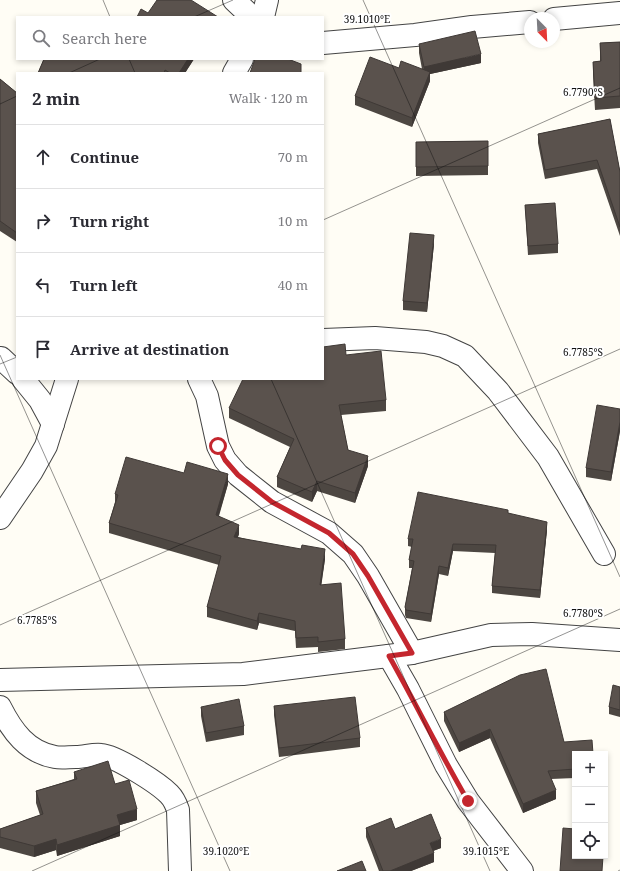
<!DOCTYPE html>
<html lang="en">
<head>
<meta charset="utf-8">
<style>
  body { margin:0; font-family:"Noto Serif",serif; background:#f2f2f3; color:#2b2b33 }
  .controls { position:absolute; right:12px; bottom:12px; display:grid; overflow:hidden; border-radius:0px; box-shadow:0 2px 6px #0003 }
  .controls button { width:36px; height:36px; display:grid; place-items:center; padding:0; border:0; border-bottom:1px solid #e1e1e2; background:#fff; color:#2b2b33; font:20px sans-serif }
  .compass { position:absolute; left:524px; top:12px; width:36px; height:36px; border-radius:50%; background:#fff; box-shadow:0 2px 6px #0003; rotate:156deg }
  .stop { position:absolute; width:12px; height:12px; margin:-9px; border:3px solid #c4262e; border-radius:50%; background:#fff }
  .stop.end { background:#c4262e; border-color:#fff; box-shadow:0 1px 4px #0008 }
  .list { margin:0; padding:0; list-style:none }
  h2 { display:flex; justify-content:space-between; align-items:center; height:52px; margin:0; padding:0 16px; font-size:17px }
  h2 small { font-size:13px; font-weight:400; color:#7c7c81 }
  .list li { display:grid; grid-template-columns:26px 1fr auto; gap:12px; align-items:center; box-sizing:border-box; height:64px; padding:0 16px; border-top:1px solid #e1e1e2 }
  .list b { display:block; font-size:15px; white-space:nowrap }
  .list em { font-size:13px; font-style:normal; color:#7c7c81 }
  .icon { flex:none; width:22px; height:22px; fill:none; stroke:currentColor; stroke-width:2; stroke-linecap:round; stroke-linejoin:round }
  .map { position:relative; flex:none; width:620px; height:871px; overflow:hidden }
  .search { position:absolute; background:#fff; box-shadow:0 2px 6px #0003; left:16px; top:16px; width:308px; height:44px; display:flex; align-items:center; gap:10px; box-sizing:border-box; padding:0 14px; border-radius:0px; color:#7c7c81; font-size:15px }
  .panel { position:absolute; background:#fff; box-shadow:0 2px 6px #0003; left:16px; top:72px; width:308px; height:308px; border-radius:0px }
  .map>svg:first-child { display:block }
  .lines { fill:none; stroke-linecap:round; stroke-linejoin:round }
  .minor-casing { stroke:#444; stroke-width:24 }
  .minor { stroke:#fff; stroke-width:22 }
  .wall { fill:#4d4742 }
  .shaded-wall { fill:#3f3936 }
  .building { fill:#5a524d; stroke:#3f3936 }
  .route { stroke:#c4262e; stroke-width:5 }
  .ticks { fill:none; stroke:#111; stroke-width:1; stroke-opacity:0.45 }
  .ticks-label { font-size:10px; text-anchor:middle; fill:#111; stroke:#fff; stroke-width:4; stroke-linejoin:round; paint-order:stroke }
</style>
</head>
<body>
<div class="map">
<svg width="620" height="871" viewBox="0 0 620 871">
  <rect width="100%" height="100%" fill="#fffdf5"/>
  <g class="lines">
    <!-- minor casing -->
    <g class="minor-casing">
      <g id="minor">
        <polyline points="234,0 252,17"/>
        <polyline points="263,17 267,0"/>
        <polyline points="554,19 620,13"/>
        <polyline points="323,43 415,35 472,27 530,22"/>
        <polyline points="234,73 242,59"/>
        <polyline points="323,340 375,338 426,342 443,346 465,356 498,391 548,457 604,554"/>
        <polyline points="1,358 17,373"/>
        <polyline points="23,379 40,400 53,424"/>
        <polyline points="199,379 207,396 218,446 225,460 238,475 272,502 329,533 353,554 368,576 412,653"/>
        <polyline points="0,518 32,471 46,446 67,379"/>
        <polyline points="389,656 408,689 446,765 468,801 522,871"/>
        <polyline points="0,680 243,674 412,653 491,635 532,634 620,640"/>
        <path d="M0 707C12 731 27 752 55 757 61 758 69 757 76 757 84 757 93 754 101 755 116 756 158 783 169 794 174 799 176 804 178 810L180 871"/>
      </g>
    </g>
    <!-- minor -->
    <use href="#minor" class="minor"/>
  </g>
  <!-- wall -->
  <g class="wall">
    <polygon points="620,42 620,108 595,110 593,74 593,62 600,61 600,43"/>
    <polygon points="419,44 481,63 430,74 430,81 412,127 355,105 355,96 399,68 422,69 419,53"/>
    <polygon points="44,59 194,59 185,73 38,73"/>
    <polygon points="0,79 17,93 17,242 0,231"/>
    <polygon points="610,119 620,172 620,236 597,169 545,179 538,143 538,134"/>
    <polygon points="488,141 488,175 416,176 416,142"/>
    <polygon points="525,205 558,244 558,253 528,255"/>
    <polygon points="434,244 427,312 403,310 403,301"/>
    <polygon points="346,355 386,400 386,411 341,415 348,450 368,466 355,503 317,491 312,502 277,487 277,477 290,447 229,418 229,408 323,379"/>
    <polygon points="620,409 620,431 611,481 586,477 586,468"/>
    <polygon points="184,473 228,484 219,516 239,534 238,537 325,559 321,585 345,639 345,649 318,652 318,647 296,648 295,631 259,623 257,630 207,617 207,607 219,565 109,533 109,523 115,502 115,494"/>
    <polygon points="508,513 547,530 540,598 492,593 492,586 495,553 453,551 448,576 439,574 431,622 406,618 405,615 405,607 412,568 409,568 409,560 412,547 408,546 408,539"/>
    <polygon points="620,687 620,717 609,714 609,707"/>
    <polygon points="274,706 360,738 360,747 279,757 274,715"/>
    <polygon points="201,707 244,726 244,735 206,742 201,716"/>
    <polygon points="444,712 564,742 575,754 575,778 551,779 556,799 523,813 490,738 459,752 444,721"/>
    <polygon points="74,772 115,784 137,820 120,825 120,836 57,856 56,850 34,857 0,848 0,829 40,815 36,803 36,791 74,779"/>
    <polygon points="366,828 395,829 441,848 433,851 434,862 411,871 379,871 366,837"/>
  </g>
  <!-- shaded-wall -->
  <g class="shaded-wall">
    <polygon points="481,54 481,63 430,74 430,81 412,127 412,118 424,76 424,67"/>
    <polygon points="188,59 194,59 185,73 179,73"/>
    <polygon points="434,235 434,244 427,312 427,303"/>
    <polygon points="620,422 620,431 611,481 611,472"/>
    <polygon points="368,456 368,466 355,503 355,493"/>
    <polygon points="228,474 228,484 216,524 216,515"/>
    <polygon points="317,481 317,491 312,502 312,492"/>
    <polygon points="547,522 547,530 540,598 540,590"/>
    <polygon points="239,525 239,534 234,546 234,537"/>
    <polygon points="453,544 453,551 448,576 448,568"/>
    <polygon points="325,549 325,559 320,595 320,585"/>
    <polygon points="439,566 439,574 431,622 431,614"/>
    <polygon points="259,613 259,623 257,630 257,621"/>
    <polygon points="490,729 490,738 459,752 459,743"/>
    <polygon points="556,790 556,799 523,813 523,804"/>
    <polygon points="137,809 137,820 120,825 120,836 57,856 57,845 117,815"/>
    <polygon points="56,839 56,850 34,857 34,846"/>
    <polygon points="441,839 441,848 430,852 430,843"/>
    <polygon points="434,853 434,862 411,871 390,871"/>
  </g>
  <!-- building -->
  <g class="building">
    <polygon points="157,0 191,0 218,17 137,17 141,9 148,13"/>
    <polygon points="475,31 481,54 424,67 419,44"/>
    <polygon points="620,42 620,96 595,98 593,62 601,61 600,43"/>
    <polygon points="370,57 399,68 401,61 430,72 412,118 355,96"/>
    <polygon points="44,59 188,59 179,73 170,73 165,70 164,73 38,73"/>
    <polygon points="255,59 288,59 301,64 301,73 250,73"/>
    <polygon points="0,79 17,93 17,233 0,221"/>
    <polygon points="610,119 620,172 620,227 597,160 545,170 538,134"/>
    <polygon points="488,141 488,166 416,167 416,142"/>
    <polygon points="555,203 558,244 528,246 525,205"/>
    <polygon points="410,233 434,235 427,303 403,301"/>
    <polygon points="345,344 346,355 381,351 386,400 339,405 348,450 368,456 355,493 317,481 312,492 277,477 294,439 229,408 243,379 323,379 323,347"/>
    <polygon points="597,405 620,409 620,422 611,472 586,468"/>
    <polygon points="126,457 184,473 187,462 228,474 216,515 239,525 234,537 301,549 302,545 325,549 320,585 341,583 345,639 318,642 318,637 296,638 295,621 259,613 257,621 207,607 221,556 109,523 118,495 115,494"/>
    <polygon points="418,492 508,510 508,513 547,522 540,590 492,586 496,545 453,544 448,568 439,566 431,614 406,610 405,607 414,561 409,560 413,539 408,539"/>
    <polygon points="546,669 564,742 592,740 593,754 575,754 575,769 548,771 556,790 523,804 490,729 459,743 444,712 520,675"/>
    <polygon points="613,685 620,687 620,710 609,707"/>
    <polygon points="355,697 360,738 279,748 274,706"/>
    <polygon points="239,699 244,726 206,733 201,707"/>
    <polygon points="108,761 115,784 129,780 137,809 117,815 120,825 57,845 56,839 34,846 0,837 0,829 43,814 36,791 77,779 74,772"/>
    <polygon points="431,814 441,839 430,843 434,853 390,871 383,871 366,828 391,818 395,829"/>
    <polygon points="563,828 575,829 575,856 603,856 602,871 560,871"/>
    <polygon points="362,861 366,871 337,871"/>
  </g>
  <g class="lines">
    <!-- route -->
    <path class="route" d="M218 446 225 460 238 475 272 502 329 533 353 554 368 576 412 653 389 656C416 704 440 753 468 801"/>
  </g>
  <!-- ticks -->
  <path class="ticks" d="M103 0 110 17M363 0 620 577M194 17 233 0M129 59 135 73M69 73 100 59M0 104 17 96M323 220 620 88M0 355 230 871M0 364 17 357M271 379 490 871M0 625 620 349M32 871 620 609M618 871 620 870"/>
  <g class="ticks-label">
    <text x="367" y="23">39.1010°E</text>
    <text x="583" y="96">6.7790°S</text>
    <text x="583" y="356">6.7785°S</text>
    <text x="583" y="617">6.7780°S</text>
    <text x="37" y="624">6.7785°S</text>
    <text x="226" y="855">39.1020°E</text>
    <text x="486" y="855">39.1015°E</text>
  </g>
</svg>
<div class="controls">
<button>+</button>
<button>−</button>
<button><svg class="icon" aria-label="locate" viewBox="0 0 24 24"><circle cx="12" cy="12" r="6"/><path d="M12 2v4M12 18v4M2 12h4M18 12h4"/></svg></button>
</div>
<svg class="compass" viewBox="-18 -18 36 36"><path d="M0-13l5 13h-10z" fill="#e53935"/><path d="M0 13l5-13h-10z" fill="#7c7c81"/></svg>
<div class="stop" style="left:218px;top:446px"></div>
<div class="stop end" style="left:468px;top:801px"></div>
<div class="search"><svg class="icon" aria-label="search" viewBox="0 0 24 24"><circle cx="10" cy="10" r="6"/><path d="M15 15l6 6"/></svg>Search here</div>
<section class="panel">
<h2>2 min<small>Walk · 120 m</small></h2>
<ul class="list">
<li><svg class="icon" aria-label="ahead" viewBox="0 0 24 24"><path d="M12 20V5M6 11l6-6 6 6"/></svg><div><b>Continue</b></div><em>70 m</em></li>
<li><svg class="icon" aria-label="right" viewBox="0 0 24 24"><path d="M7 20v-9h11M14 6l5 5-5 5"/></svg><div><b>Turn right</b></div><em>10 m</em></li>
<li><svg class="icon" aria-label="left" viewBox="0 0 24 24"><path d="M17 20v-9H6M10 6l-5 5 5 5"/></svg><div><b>Turn left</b></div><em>40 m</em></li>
<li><svg class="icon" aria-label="arrive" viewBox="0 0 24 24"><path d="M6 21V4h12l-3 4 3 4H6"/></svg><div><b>Arrive at destination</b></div></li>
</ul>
</section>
</div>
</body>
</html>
